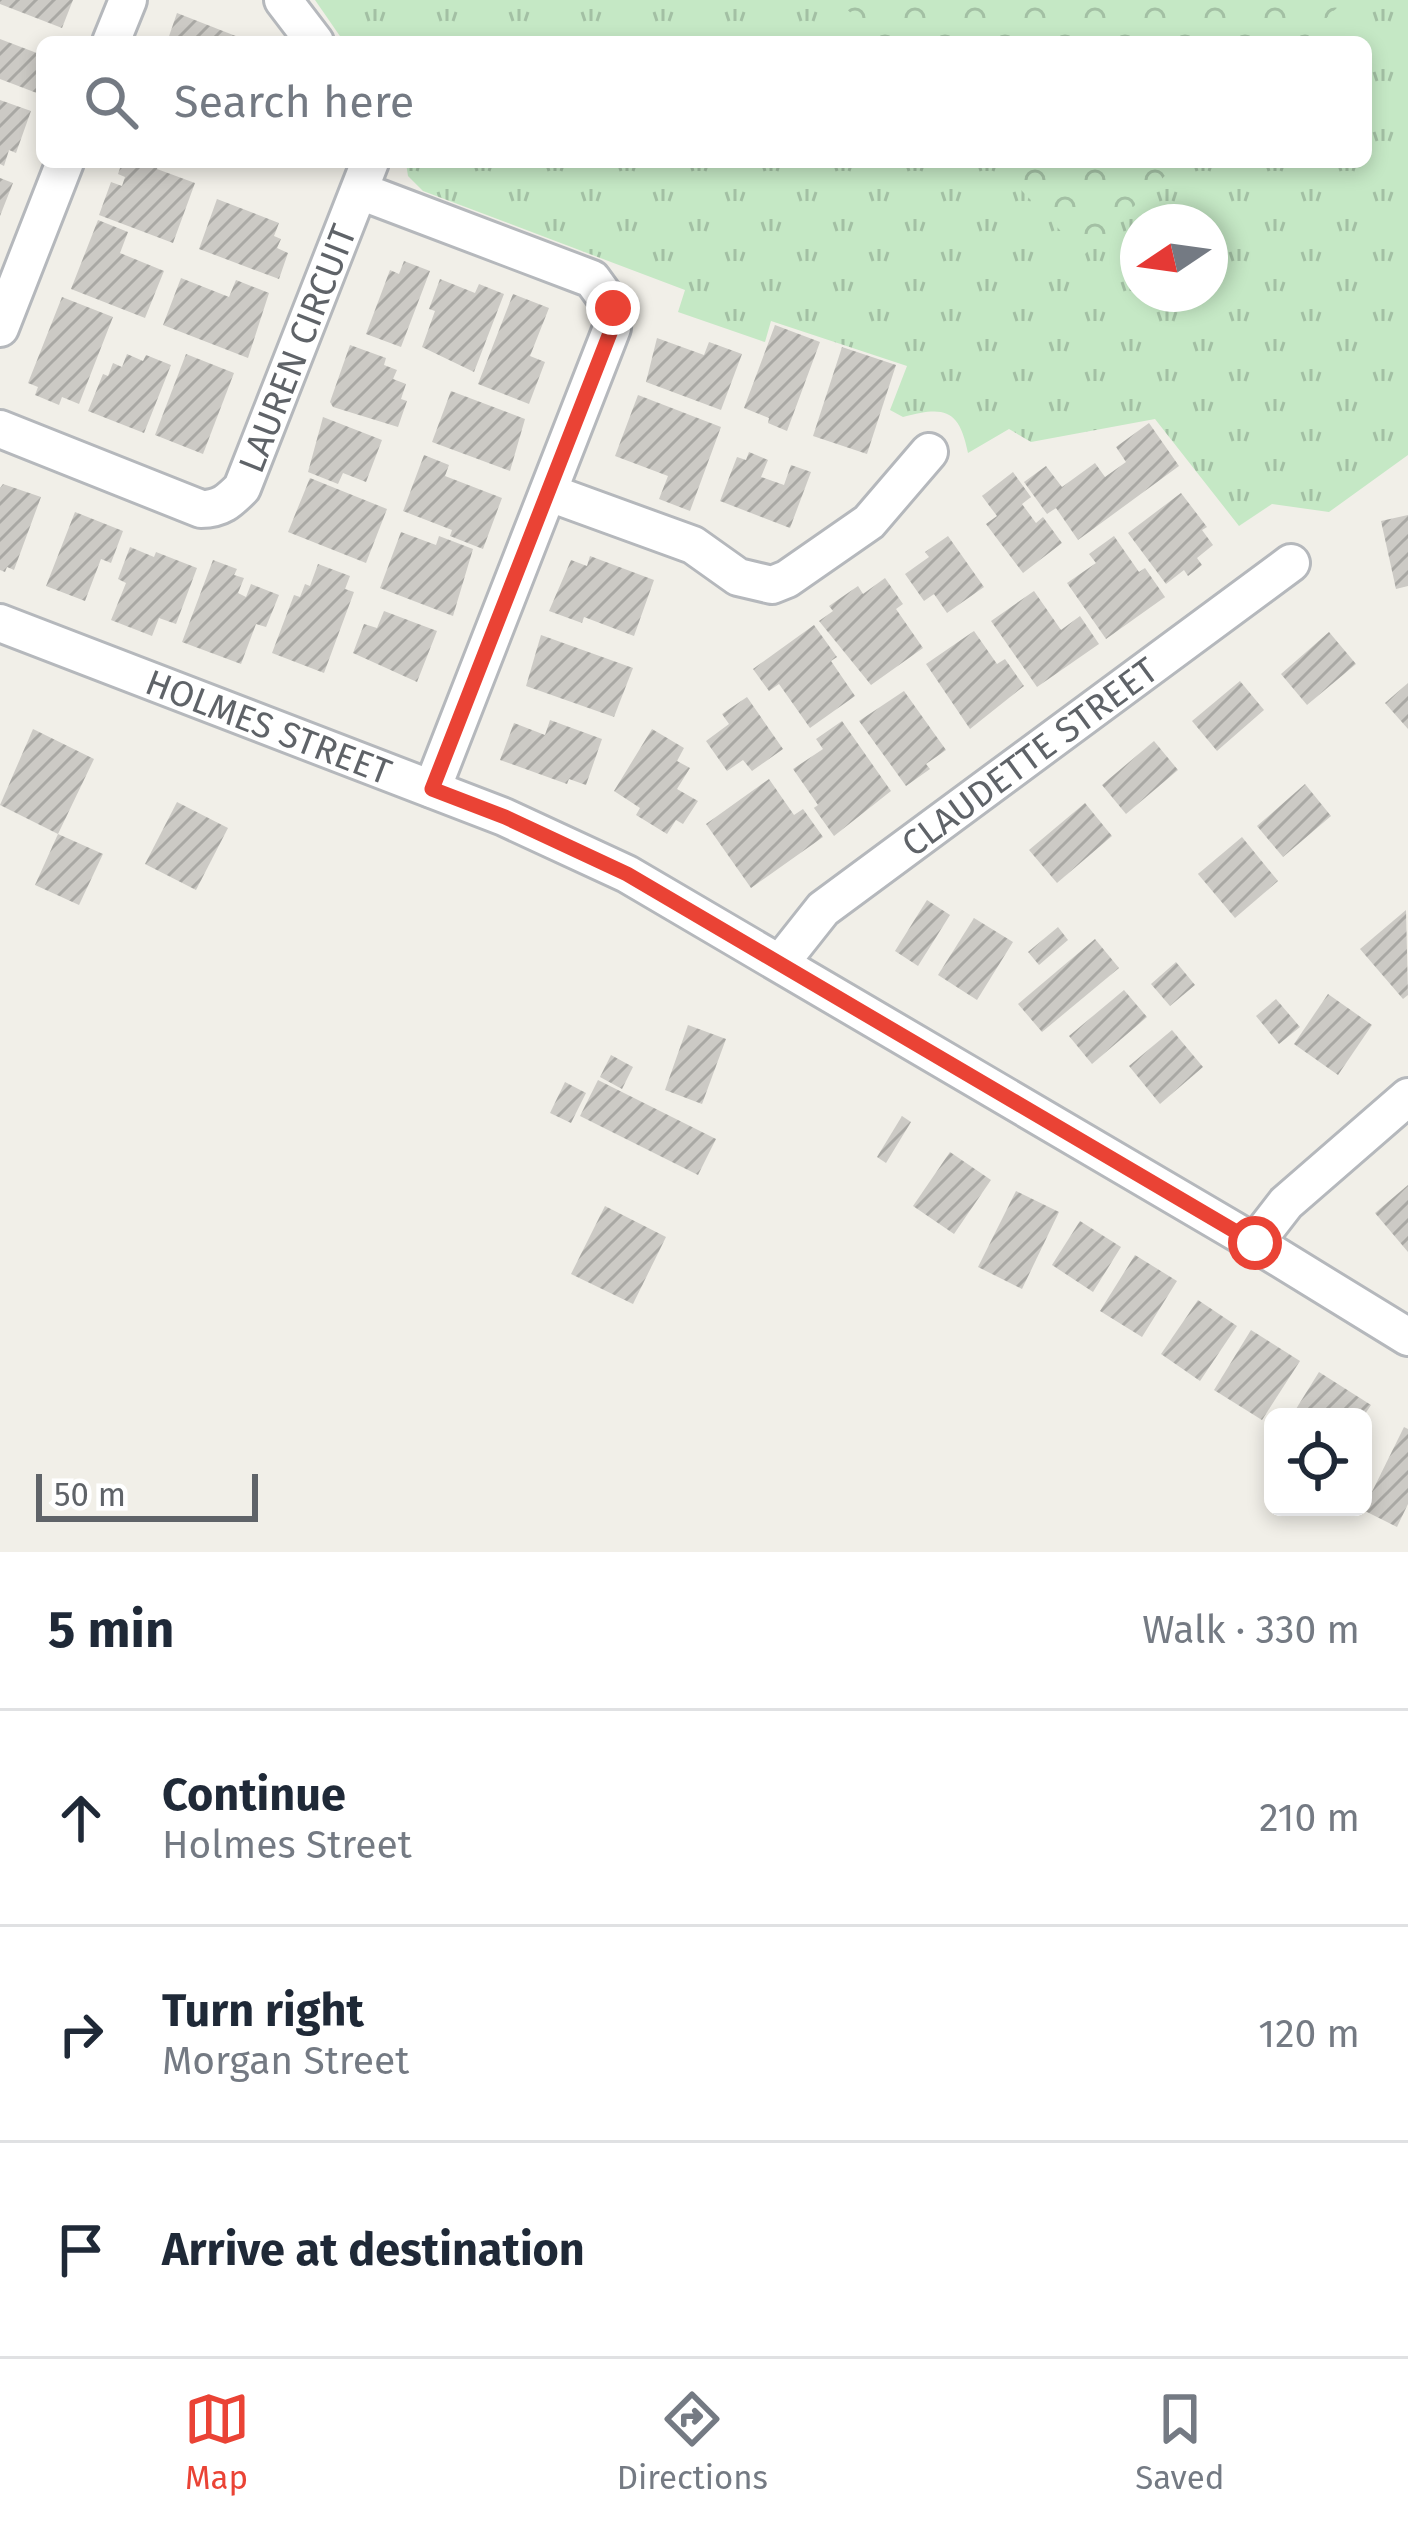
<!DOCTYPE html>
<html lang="en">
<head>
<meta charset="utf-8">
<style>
  body { margin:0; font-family:"Fira Sans",sans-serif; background:#f6f6f7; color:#1f2937 }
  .controls { position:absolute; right:36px; bottom:36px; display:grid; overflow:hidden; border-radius:18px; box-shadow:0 6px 18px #0003 }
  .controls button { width:108px; height:108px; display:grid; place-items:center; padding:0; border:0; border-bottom:3px solid #e0e1e3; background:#fff; color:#1f2937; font:60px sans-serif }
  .compass { position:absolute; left:1120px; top:204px; width:108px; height:108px; border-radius:50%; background:#fff; box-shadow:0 6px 18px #0003; rotate:257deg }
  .scale { position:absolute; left:36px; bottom:30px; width:222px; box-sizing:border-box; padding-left:12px; border:6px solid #5f6368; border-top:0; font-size:33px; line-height:42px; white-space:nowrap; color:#5f6368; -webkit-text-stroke:9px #fff; paint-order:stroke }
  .stop { position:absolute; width:36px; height:36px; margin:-27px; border:9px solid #ea4335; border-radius:50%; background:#fff }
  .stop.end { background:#ea4335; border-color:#fff; box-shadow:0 3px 12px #0008 }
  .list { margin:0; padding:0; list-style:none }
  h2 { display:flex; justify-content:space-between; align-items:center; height:156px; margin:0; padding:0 48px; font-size:51px }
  h2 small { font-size:39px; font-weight:400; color:#747a83 }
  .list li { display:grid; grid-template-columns:78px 1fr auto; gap:36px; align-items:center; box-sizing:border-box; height:216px; padding:0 48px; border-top:3px solid #e0e1e3 }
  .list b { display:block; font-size:45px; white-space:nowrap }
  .list p { margin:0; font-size:39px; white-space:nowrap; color:#747a83 }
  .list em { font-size:39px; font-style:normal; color:#747a83 }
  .icon { flex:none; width:66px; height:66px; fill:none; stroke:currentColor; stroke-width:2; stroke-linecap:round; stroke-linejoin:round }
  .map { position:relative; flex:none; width:1408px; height:1552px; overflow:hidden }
  .search { position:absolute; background:#fff; box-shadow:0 6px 18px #0003; left:36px; right:36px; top:36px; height:132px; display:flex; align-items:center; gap:30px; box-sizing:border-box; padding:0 42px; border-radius:18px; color:#747a83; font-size:45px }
  .sheet { height:804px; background:#fff }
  nav { display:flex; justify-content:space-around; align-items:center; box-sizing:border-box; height:168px; border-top:3px solid #e0e1e3; background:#fff; font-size:33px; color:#747a83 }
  nav a { display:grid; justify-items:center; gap:6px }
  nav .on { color:#ea4335 }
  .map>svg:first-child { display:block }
  .forest { fill:url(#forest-crowns); fill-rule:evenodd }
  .park { fill:url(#park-tufts); fill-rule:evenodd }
  .building { fill:url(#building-hatch) }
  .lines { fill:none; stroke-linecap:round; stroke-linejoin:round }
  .minor-casing { stroke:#b5b8bc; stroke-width:42 }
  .minor { stroke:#fff; stroke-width:36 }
  .route { stroke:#ea4335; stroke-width:15 }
  .labels { text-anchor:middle; stroke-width:12; stroke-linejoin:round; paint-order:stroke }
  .street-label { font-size:36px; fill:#5f6368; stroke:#fff }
</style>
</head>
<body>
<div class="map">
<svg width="1408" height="1552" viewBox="0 0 1408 1552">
  <defs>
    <pattern id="forest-crowns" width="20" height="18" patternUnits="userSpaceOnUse" patternTransform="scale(3)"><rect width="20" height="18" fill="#c5e8c5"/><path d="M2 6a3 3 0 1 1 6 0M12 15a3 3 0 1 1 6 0" fill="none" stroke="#a3c0a4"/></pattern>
    <pattern id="park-tufts" width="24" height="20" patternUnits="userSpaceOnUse" patternTransform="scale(3)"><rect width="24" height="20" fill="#c5e8c5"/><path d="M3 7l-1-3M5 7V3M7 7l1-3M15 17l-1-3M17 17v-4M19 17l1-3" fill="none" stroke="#a3c0a4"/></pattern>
    <pattern id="building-hatch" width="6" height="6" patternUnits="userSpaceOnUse" patternTransform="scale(3)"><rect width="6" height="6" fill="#cccac5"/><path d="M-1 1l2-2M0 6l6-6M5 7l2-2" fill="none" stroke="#a9a8a4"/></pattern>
  </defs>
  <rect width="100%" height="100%" fill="#f1efe8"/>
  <!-- forest -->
  <path class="forest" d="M367 0H1408V382L546 162H1366V42H397ZM1138 222H1210V294H1138Z"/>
  <!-- park -->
  <g class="park">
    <polygon points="315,0 838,0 879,42 344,42"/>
    <path d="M1345 0H1408V455L1329 512 1272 504 1239 526 1155 419 1031 442 1009 429 968 453C959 409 945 406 903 417L890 410 907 366 771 321 765 342 678 312 685 290 423 191 408 176 406 163 994 162 1084 255 1179 162H1366V42H1302ZM1138 222H1210V294H1138Z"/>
  </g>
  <!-- building -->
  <g class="building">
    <polygon points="0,0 73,0 62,28 0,4"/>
    <polygon points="177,13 251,42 167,42"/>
    <polygon points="0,39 42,55 42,95 0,79"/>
    <polygon points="0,100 31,111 16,153 9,150 4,166 0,164"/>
    <polygon points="122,162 160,162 157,169 195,183 173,243 99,215 111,182 122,186 125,177 118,174"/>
    <polygon points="0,178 13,183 0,216"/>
    <polygon points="217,199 279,223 274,236 281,239 277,248 288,253 279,279 199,249"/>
    <polygon points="98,220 128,232 120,253 164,271 145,318 71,289"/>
    <polygon points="404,261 430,271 401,347 366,334 390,270 399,274"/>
    <polygon points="181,278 229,297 236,280 269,293 248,358 163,325"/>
    <polygon points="440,279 475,293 479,284 504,294 474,372 422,347 435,311 429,309"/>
    <polygon points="513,294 549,308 530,356 545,362 529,404 478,384"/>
    <polygon points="62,297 113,317 79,404 62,397 59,405 35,395 38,387 28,383"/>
    <polygon points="775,325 820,342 787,431 768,423 769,418 744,408"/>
    <polygon points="657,338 704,355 709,342 742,354 721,410 646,382"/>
    <polygon points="350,345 386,358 384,365 397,370 393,379 406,384 401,399 407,401 398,427 333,407 330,402"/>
    <polygon points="842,347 896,365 867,454 813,436"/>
    <polygon points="127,354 143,361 146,355 171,365 144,433 88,411 103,374 108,376 113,363 122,367"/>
    <polygon points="186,354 234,373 203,454 155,435"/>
    <polygon points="451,391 525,419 510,471 432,442"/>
    <polygon points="638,395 721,427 690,511 659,499 668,476 615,456"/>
    <polygon points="323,417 382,440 366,482 343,473 338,484 308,472"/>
    <polygon points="1149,423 1179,466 1078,540 1056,508 1047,514 1024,482 1046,466 1062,487 1095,463 1105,477 1126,462 1116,447"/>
    <polygon points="749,452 768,460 761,477 784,485 791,465 811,472 790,528 720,501 737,457 746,460"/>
    <polygon points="424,455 449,465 445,476 502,498 483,549 450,536 452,530 403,511"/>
    <polygon points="1013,472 1031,497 1022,504 1036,523 1043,517 1062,543 1023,573 986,524 997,516 982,496"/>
    <polygon points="310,478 387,509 366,563 288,532"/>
    <polygon points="3,484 41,497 14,570 7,567 5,572 0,570 0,488"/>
    <polygon points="1181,493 1207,527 1202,530 1213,545 1197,558 1202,565 1188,576 1184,570 1166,584 1128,533"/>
    <polygon points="75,512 123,531 111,563 101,559 85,601 46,586"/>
    <polygon points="1408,515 1408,586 1396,589 1381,521"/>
    <polygon points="401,532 436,545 439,536 473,549 453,616 380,588"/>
    <polygon points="948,536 984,587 947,613 934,594 924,601 905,574 929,557 925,552"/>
    <polygon points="1114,536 1139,572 1145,568 1165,597 1106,639 1067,583 1096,563 1089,554"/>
    <polygon points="130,547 154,557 156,552 197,568 176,624 159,618 152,636 111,620 126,583 118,579"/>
    <polygon points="590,556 654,580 634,636 584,617 582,623 549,611 571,560 587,566"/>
    <polygon points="213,560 237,569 234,575 244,578 238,593 246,597 251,584 279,595 266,627 256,624 241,664 182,642"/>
    <polygon points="318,564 350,576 345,589 354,592 324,673 272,653 294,595 300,597 305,584 310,586"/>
    <polygon points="885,578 903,604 896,609 923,648 871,685 819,621 833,611 829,606 858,586 863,594"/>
    <polygon points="1034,591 1061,630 1080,616 1099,644 1037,687 991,621"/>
    <polygon points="384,611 437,631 417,682 353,653 364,624 377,628"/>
    <polygon points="814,625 837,657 831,661 855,696 810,728 779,684 769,691 753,669"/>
    <polygon points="974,631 997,664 1005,659 1024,686 970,729 926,664"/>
    <polygon points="1329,632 1356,664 1307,705 1281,674"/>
    <polygon points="541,635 633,668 614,717 526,686"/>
    <polygon points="1240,681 1264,710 1217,751 1192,721"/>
    <polygon points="1408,683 1408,729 1385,703"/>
    <polygon points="904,691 946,750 926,764 930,769 906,786 859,721"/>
    <polygon points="747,697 783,749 752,771 743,760 727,771 706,741 729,724 722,714"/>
    <polygon points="550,720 602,739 586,785 569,779 567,784 500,760 514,723 545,735"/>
    <polygon points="842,721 891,791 834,836 814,808 818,805 793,769 823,749 816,739"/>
    <polygon points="33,729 94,759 58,834 0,805"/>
    <polygon points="652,729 684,748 677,761 690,768 677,789 698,801 683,824 676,820 667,834 636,815 640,808 614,791"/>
    <polygon points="1154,741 1178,770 1126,814 1102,785"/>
    <polygon points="769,779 794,815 803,809 823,837 751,888 706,824"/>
    <polygon points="1305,784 1331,816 1283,857 1257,826"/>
    <polygon points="177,802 228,828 196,890 145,864"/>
    <polygon points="1085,803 1112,836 1057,883 1029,850"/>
    <polygon points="58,834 103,854 79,905 35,885"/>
    <polygon points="1242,837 1278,881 1235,918 1198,874"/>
    <polygon points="927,900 950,915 918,966 895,951"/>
    <polygon points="1406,910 1408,995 1403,999 1360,949"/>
    <polygon points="974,918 1013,942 977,1000 938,975"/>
    <polygon points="1058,927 1068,940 1039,965 1028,952"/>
    <polygon points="1095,939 1119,968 1042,1032 1018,1004"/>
    <polygon points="1176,962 1195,985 1170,1006 1151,984"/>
    <polygon points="1124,990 1147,1017 1092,1064 1069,1036"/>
    <polygon points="1328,994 1372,1025 1338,1075 1294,1044"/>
    <polygon points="1276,999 1300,1027 1279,1044 1256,1016"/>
    <polygon points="688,1025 726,1039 702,1104 665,1090"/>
    <polygon points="1172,1030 1203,1067 1160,1104 1129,1066"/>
    <polygon points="611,1055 633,1067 622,1089 600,1077"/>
    <polygon points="598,1080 716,1139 698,1175 580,1116"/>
    <polygon points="565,1082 586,1093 571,1123 550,1113"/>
    <polygon points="902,1116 911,1122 886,1163 877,1157"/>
    <polygon points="950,1152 991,1180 954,1234 913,1206"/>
    <polygon points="1408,1185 1408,1252 1375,1213"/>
    <polygon points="1016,1191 1059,1212 1022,1289 978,1267"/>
    <polygon points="605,1206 666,1237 633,1304 571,1274"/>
    <polygon points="1080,1221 1121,1247 1093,1292 1052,1265"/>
    <polygon points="1135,1255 1177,1281 1142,1337 1100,1311"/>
    <polygon points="1198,1300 1237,1326 1200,1381 1161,1354"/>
    <polygon points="1251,1330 1300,1361 1262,1420 1214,1390"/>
    <polygon points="1319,1372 1371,1405 1363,1417 1291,1417"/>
    <polygon points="1404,1427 1408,1429 1408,1504 1397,1527 1363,1510"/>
  </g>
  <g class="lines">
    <!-- minor casing -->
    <g class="minor-casing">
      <g id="minor">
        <polyline points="283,0 315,42"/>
        <polyline points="111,42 128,0"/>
        <polyline points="360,191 592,279 613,308 612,328 432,789"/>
        <polyline points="0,328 65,162"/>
        <path id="s1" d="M0 429 201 509C221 509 229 501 242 488L370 162"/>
        <polyline points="550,493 693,545 738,577 772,585 787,579 869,522 929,452"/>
        <path id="s2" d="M0 623 504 817 627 874 1255 1243 1408 1337"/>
        <path id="s3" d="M781 962 823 909 1291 563"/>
        <polyline points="1255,1243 1286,1203 1408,1097"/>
      </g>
    </g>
    <!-- minor -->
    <use href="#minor" class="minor"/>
  </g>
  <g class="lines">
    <!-- route -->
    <polyline class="route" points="613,308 612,328 432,789 505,817 627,874 1255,1243"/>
  </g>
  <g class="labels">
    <!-- street labels -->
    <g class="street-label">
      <text dy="13" stroke="none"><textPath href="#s1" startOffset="414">LAUREN CIRCUIT</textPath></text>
      <text dy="13" stroke="none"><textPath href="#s2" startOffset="288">HOLMES STREET</textPath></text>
      <text dy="13" stroke="none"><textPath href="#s3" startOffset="324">CLAUDETTE STREET</textPath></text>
    </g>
  </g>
</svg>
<div class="controls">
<button><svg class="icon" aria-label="locate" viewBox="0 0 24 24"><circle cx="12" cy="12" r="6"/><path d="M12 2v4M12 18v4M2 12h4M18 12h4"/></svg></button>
</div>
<svg class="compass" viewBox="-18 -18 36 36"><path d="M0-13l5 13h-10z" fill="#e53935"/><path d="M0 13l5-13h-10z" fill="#747a83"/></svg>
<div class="scale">50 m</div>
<div class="stop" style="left:1255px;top:1243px"></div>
<div class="stop end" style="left:613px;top:308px"></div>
<div class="search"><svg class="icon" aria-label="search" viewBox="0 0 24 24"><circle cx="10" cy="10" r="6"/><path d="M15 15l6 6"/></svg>Search here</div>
</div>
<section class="sheet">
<h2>5 min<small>Walk · 330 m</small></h2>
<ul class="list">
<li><svg class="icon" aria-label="ahead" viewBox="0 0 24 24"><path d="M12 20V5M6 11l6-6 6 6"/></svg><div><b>Continue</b><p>Holmes Street</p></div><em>210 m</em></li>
<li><svg class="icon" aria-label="right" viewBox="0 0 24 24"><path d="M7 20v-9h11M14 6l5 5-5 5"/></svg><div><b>Turn right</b><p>Morgan Street</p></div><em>120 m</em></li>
<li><svg class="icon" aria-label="arrive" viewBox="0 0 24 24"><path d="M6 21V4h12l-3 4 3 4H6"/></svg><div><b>Arrive at destination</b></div></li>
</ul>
</section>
<nav>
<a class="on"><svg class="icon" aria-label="map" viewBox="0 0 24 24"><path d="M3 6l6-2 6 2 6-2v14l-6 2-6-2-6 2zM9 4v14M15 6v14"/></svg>Map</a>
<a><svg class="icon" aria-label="directions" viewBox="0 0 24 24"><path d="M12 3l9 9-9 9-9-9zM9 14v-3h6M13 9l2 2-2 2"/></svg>Directions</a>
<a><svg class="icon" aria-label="saved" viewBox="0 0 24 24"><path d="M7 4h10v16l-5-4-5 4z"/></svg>Saved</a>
</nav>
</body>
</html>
